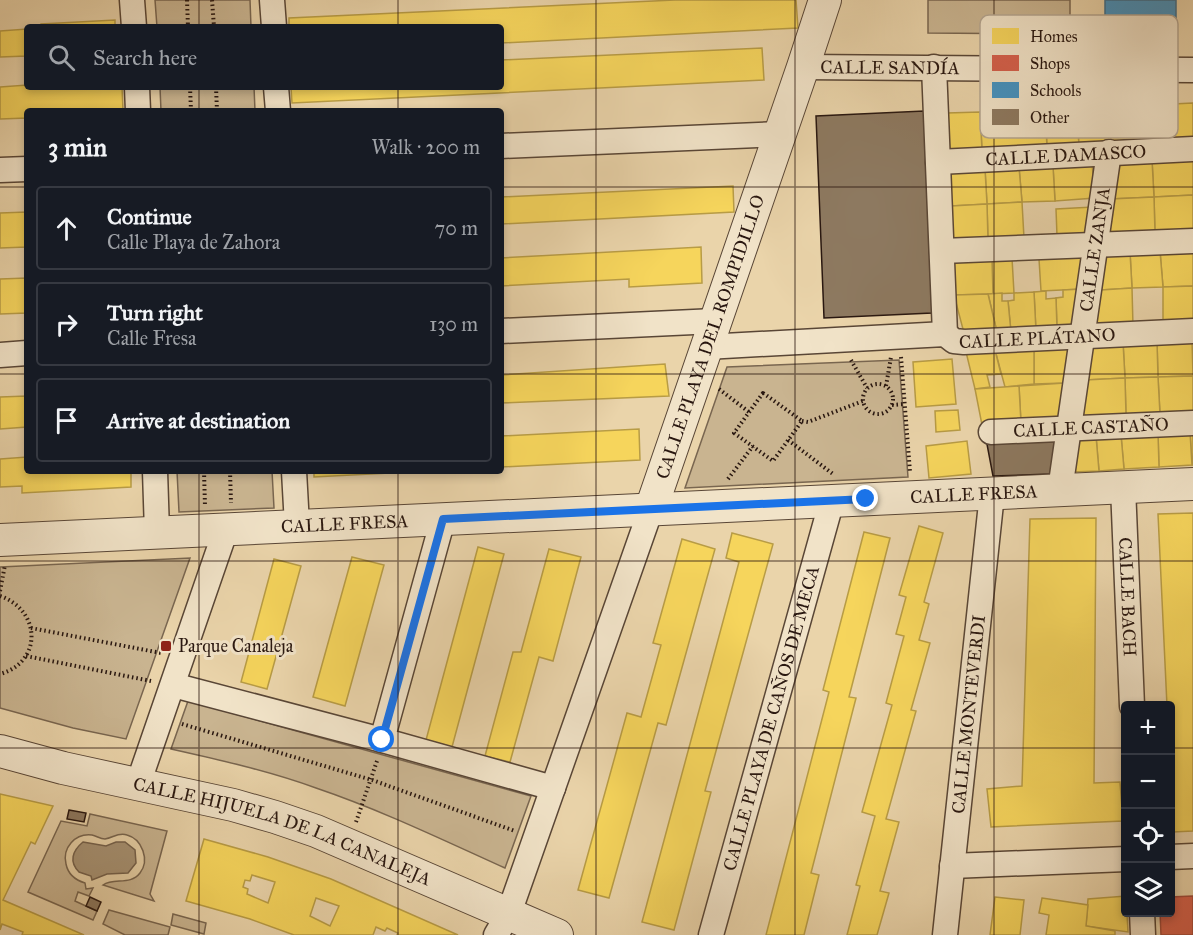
<!DOCTYPE html>
<html lang="en">
<head>
<meta charset="utf-8">
<style>
  body { margin:0; font-family:"IM FELL Great Primer",serif; background:#20242c; color:#f1f3f6 }
  .controls { position:absolute; right:18px; bottom:18px; display:grid; overflow:hidden; border-radius:6px; box-shadow:0 3px 9px #0003 }
  .controls button { width:54px; height:54px; display:grid; place-items:center; padding:0; border:0; border-bottom:2px solid #363941; background:#171b24; color:#f1f3f6; font:30px sans-serif }
  .stop { position:absolute; width:18px; height:18px; margin:-14px; border:4px solid #1a73e8; border-radius:50%; background:#fff }
  .stop.end { background:#1a73e8; border-color:#fff; box-shadow:0 2px 6px #0008 }
  .list { margin:0; padding:0; list-style:none }
  h2 { display:flex; justify-content:space-between; align-items:center; height:78px; margin:0; padding:0 24px; font-size:26px }
  h2 small { font-size:20px; font-weight:400; color:#9ea1a6 }
  .list li { display:grid; grid-template-columns:39px 1fr auto; gap:18px; align-items:center; box-sizing:border-box; height:84px; margin:0 12px 12px; padding:0 12px; border:2px solid #363941; border-radius:6px }
  .list b { display:block; font-size:22px; white-space:nowrap }
  .list p { margin:0; font-size:20px; white-space:nowrap; color:#9ea1a6 }
  .list em { font-size:20px; font-style:normal; color:#9ea1a6 }
  .icon { flex:none; width:33px; height:33px; fill:none; stroke:currentColor; stroke-width:2; stroke-linecap:round; stroke-linejoin:round }
  .map { position:relative; flex:none; width:1193px; height:935px; overflow:hidden }
  .search { position:absolute; background:#171b24; box-shadow:0 3px 9px #0003; left:24px; top:24px; width:480px; height:66px; display:flex; align-items:center; gap:15px; box-sizing:border-box; padding:0 21px; border-radius:6px; color:#9ea1a6; font-size:22px }
  .panel { position:absolute; background:#171b24; box-shadow:0 3px 9px #0003; left:24px; top:108px; width:480px; height:366px; border-radius:6px }
  .map>svg:first-child { display:block }
  .green { fill:#c9b490; stroke:#796650; stroke-width:1.5 }
  .water { fill:#a89476; stroke:#75624d; stroke-width:1.5 }
  .homes { fill:#f6d55c; stroke:#b89c45; stroke-width:1.5; fill-rule:evenodd }
  .shops { fill:#d6604d; stroke:#a24a3b; stroke-width:1.5 }
  .schools { fill:#4393c3; stroke:#3b6e8d; stroke-width:1.5 }
  .building { fill:#8d7960; stroke:#291710; stroke-width:1.5 }
  .lines { fill:none; stroke-linecap:round; stroke-linejoin:round }
  .minor-casing { stroke:#594636; stroke-width:27 }
  .tertiary-casing { stroke:#594636; stroke-width:34 }
  .path { stroke:#291710; stroke-width:4; stroke-dasharray:1.5 3; stroke-linecap:butt }
  .minor { stroke:#f1e3c8; stroke-width:24 }
  .tertiary { stroke:#f1e3c8; stroke-width:32 }
  .route { stroke:#1a73e8; stroke-width:8 }
  .grid { fill:none; stroke:#291710; stroke-width:1.5; stroke-opacity:0.55 }
  .poi-dot { fill:#8f2418; stroke:#f1e3c8; stroke-width:2 }
  .labels { text-anchor:middle; stroke-width:6; stroke-linejoin:round; paint-order:stroke }
  .street-label { font-size:18px; fill:#291710; stroke:#f1e3c8 }
  .poi-label { font-size:18px; fill:#291710; stroke:#f1e3c8; text-anchor:start }
  .key { fill:#f1e3c8; stroke:#b5a691; stroke-width:1.5 }
  .key-label { font-size:16px; fill:#291710 }
</style>
</head>
<body>
<div class="map">
<svg width="1193" height="935" viewBox="0 0 1193 935">
  <rect width="100%" height="100%" fill="#ead4aa"/>
  <filter id="stains"><feTurbulence type="fractalNoise" baseFrequency=".00333" numOctaves="4"/><feColorMatrix values="0 0 0 0 .2 0 0 0 0 .09 0 0 0 0 .02 0 0 0 .5 -.17"/></filter>
  <radialGradient id="worn" r=".72"><stop offset=".6" stop-color="#630" stop-opacity="0"/><stop offset="1" stop-color="#630" stop-opacity=".3"/></radialGradient>
  <!-- green -->
  <g class="green">
    <polygon points="155,0 250,0 251,27 157,27"/>
    <polygon points="928,0 1070,0 1070,34 928,33"/>
    <polygon points="160,87 254,87 255,111 161,111"/>
    <polygon points="899,360 908,477 685,488 727,367"/>
    <polygon points="177,471 272,471 274,508 179,512"/>
    <polygon points="190,558 126,739 73,728 0,708 0,567"/>
    <path d="M188 701 531 796 505 868C443 840 381 810 316 788 269 771 220 760 171 749Z"/>
    <path d="M90 814 167 831 150 894 154 901 103 885C114 877 130 886 140 873 150 860 142 839 127 835 118 832 113 838 105 839 100 839 97 836 92 835 75 833 62 848 66 864 68 874 75 880 85 883L86 889 93 888 89 896 78 892 75 901 97 911 93 920 28 892 61 821 87 826Z"/>
    <polygon points="109,910 170,927 168,935 125,935 103,924"/>
    <polygon points="173,914 206,923 204,934 171,925"/>
  </g>
  <!-- water -->
  <path class="water" d="M83 842 106 846 116 842H125L135 850 136 863 128 873 107 874 92 880 91 876 79 872C69 862 72 851 83 842Z"/>
  <!-- homes -->
  <g class="homes">
    <polygon points="675,0 796,0 798,28 501,43 501,27 289,27 289,18"/>
    <polygon points="115,20 115,27 41,27 41,24"/>
    <polygon points="27,29 27,56 0,57 0,31"/>
    <polygon points="762,48 764,80 292,103 291,87 501,87 501,60"/>
    <polygon points="1171,82 1174,140 1159,141 1156,83"/>
    <polygon points="1156,83 1159,141 1140,142 1137,84"/>
    <polygon points="27,85 27,87 122,87 123,111 27,111 27,118 0,119 0,87"/>
    <polygon points="1075,88 1079,145 1047,147 1044,90"/>
    <polygon points="1044,90 1047,147 982,150 980,112 1031,109 1030,91"/>
    <polygon points="1193,103 1193,140 1174,140 1173,104"/>
    <polygon points="1138,104 1140,142 1111,143 1109,105"/>
    <polygon points="1109,105 1111,143 1079,145 1077,107"/>
    <polygon points="980,112 982,150 949,152 947,113"/>
    <polygon points="1193,159 1193,195 1154,197 1152,160"/>
    <polygon points="1152,160 1154,197 1110,199 1115,162"/>
    <polygon points="1092,163 1095,198 1055,201 1053,166"/>
    <polygon points="1053,166 1055,201 1022,202 1019,167"/>
    <polygon points="1019,167 1022,202 987,204 985,169"/>
    <polygon points="985,169 987,204 951,206 949,170"/>
    <polygon points="733,186 734,212 501,224 501,197"/>
    <polygon points="1193,195 1193,231 1155,233 1154,197"/>
    <polygon points="1154,197 1155,233 1105,235 1110,199"/>
    <polygon points="1022,202 1024,238 988,240 987,204"/>
    <polygon points="987,204 988,240 952,242 951,206"/>
    <polygon points="1093,207 1089,235 1057,236 1056,209"/>
    <polygon points="27,212 27,247 0,248 0,213"/>
    <polygon points="701,247 702,283 629,287 629,279 501,286 501,258"/>
    <polygon points="1193,250 1193,286 1163,287 1160,251"/>
    <polygon points="1160,251 1163,287 1132,288 1130,252"/>
    <polygon points="1107,252 1130,252 1132,288 1101,290"/>
    <polygon points="1081,257 1082,289 1041,291 1039,259"/>
    <polygon points="1012,258 1014,293 993,294 992,259"/>
    <polygon points="992,259 993,294 954,295 951,261"/>
    <polygon points="27,278 27,313 0,314 0,279"/>
    <polygon points="1193,286 1193,323 1163,324 1163,287"/>
    <polygon points="1132,288 1133,326 1095,328 1101,290"/>
    <polygon points="1082,289 1076,328 1057,329 1056,298 1063,297 1063,290"/>
    <polygon points="1046,291 1046,299 1056,298 1057,329 1036,331 1034,292"/>
    <polygon points="1034,292 1036,331 1011,332 1008,301 1014,300 1014,293"/>
    <polygon points="1002,293 1002,301 1008,301 1011,332 997,332 988,294"/>
    <polygon points="988,294 997,332 964,333 954,295"/>
    <polygon points="1192,339 1193,376 1158,377 1157,341"/>
    <polygon points="1157,341 1158,377 1125,378 1123,342"/>
    <polygon points="1123,342 1125,378 1085,380 1090,344"/>
    <polygon points="1072,346 1065,383 1034,384 1034,348"/>
    <polygon points="1034,348 1034,384 1005,387 995,350"/>
    <polygon points="995,350 1001,374 987,375 990,387 975,389 966,352"/>
    <polygon points="952,359 956,404 916,407 913,362"/>
    <polygon points="665,364 669,396 501,403 501,375"/>
    <polygon points="1193,376 1193,413 1160,414 1158,377"/>
    <polygon points="1158,377 1160,414 1126,415 1125,378"/>
    <polygon points="1125,378 1126,415 1080,417 1085,380"/>
    <polygon points="1065,383 1059,421 1021,423 1019,386"/>
    <polygon points="1019,386 1021,423 982,425 975,389"/>
    <polygon points="27,396 27,427 0,429 0,397"/>
    <polygon points="958,410 960,430 936,432 935,411"/>
    <polygon points="639,429 640,460 501,467 501,436"/>
    <polygon points="1193,431 1193,465 1192,465 1190,432"/>
    <polygon points="1190,432 1192,465 1159,467 1158,433"/>
    <polygon points="1158,433 1159,467 1124,469 1121,435"/>
    <polygon points="1121,435 1124,469 1099,471 1096,436"/>
    <polygon points="1096,436 1099,471 1072,472 1076,437"/>
    <polygon points="967,441 971,474 929,478 926,446"/>
    <polygon points="27,457 27,471 131,471 131,487 22,493 22,486 0,487 0,459"/>
    <polygon points="314,471 428,471 314,477"/>
    <polygon points="1193,513 1193,831 1173,832 1170,706 1167,706 1158,514"/>
    <polygon points="1096,518 1094,783 1120,782 1123,821 991,827 987,789 1022,786 1030,519"/>
    <polygon points="919,526 943,533 924,602 929,604 919,640 930,643 911,710 916,711 886,819 899,822 880,891 889,893 877,935 847,935 860,886 856,885 875,816 862,812 892,705 886,703 904,636 896,634 906,597 899,595"/>
    <polygon points="864,532 890,538 849,697 856,698 811,873 819,875 804,935 766,935 829,692 823,690"/>
    <polygon points="732,533 773,544 705,791 711,792 674,930 642,922 739,562 726,558"/>
    <polygon points="682,539 715,549 666,725 658,723 609,898 578,890 627,713 641,717 661,645 653,643"/>
    <polygon points="478,547 504,554 452,747 426,740"/>
    <polygon points="549,549 581,557 553,661 539,657 510,762 485,756 513,652 521,652"/>
    <polygon points="352,557 384,565 345,706 313,697"/>
    <polygon points="274,559 301,566 267,689 241,682"/>
    <polygon points="0,794 53,806 35,844 31,842 3,900 84,935 22,935 23,932 2,924 0,930"/>
    <path d="M204 839 268 857 331 879 458 935H397L398 933 387 928 385 931 376 927 373 935H294L250 919 186 901ZM252 875 275 882 268 903 247 894 248 889 243 887 245 880 250 881ZM316 898 339 906 330 926 310 916Z"/>
    <polygon points="1126,896 1128,932 1086,926 1088,899"/>
    <polygon points="995,897 1024,900 1020,935 990,935"/>
    <polygon points="1042,898 1088,905 1086,926 1115,931 1115,935 1046,935 1049,915 1039,913"/>
  </g>
  <!-- shops -->
  <polygon class="shops" points="1193,896 1193,935 1161,935 1160,912 1170,912 1170,897"/>
  <!-- schools -->
  <rect class="schools" x="1105" y="0" width="71" height="20"/>
  <!-- building -->
  <g class="building">
    <polygon points="924,111 932,313 824,318 816,116"/>
    <polygon points="1057,436 1051,474 993,476 986,439"/>
    <polygon points="69,810 86,813 84,822 67,819"/>
    <polygon points="90,897 101,902 97,911 86,906"/>
  </g>
  <g class="lines">
    <!-- minor casing -->
    <g class="minor-casing">
      <g id="minor">
        <polyline points="132,0 134,27"/>
        <polyline points="272,0 274,27"/>
        <path id="s1" d="M803 67 1193 70"/>
        <polyline points="934,67 945,334"/>
        <polyline points="137,87 138,111"/>
        <polyline points="276,87 278,111"/>
        <polyline points="501,146 779,134"/>
        <path id="s2" d="M938 162 1193 149"/>
        <polyline points="0,170 27,169"/>
        <polyline points="942,251 1193,241"/>
        <polyline points="501,331 715,321"/>
        <path id="s3" d="M706 347 945 334 954 341 964 342 1193 331"/>
        <polyline points="0,355 27,353"/>
        <path id="s4" d="M991 432 1193 423"/>
        <polyline points="155,471 157,532"/>
        <polyline points="294,471 297,525"/>
        <path id="s5" d="M1123 487 1132 706"/>
        <path id="s6" d="M1060 490 1109 152"/>
        <polyline points="173,685 382,740 553,788"/>
        <polyline points="382,740 443,519"/>
        <polyline points="138,784 226,529"/>
        <polyline points="1170,857 1193,856"/>
        <polyline points="952,866 1126,859"/>
        <polyline points="1142,912 1143,935"/>
        <polyline points="496,935 509,913 651,509"/>
        <path id="s7" d="M711 935 832 500"/>
        <path id="s8" d="M945 935 992 494"/>
      </g>
    </g>
    <!-- tertiary casing -->
    <g class="tertiary-casing">
      <g id="tertiary">
        <path id="s9" d="M651 509 803 67 825 0"/>
        <path id="s10" d="M0 540 1193 484"/>
        <path id="s11" d="M0 751 63 768 233 805 275 817 316 831 557 935"/>
      </g>
    </g>
    <!-- path -->
    <g class="path">
      <polyline points="187,0 188,27"/>
      <polyline points="212,0 214,27"/>
      <polyline points="190,87 191,111"/>
      <polyline points="216,87 217,111"/>
      <polyline points="901,357 910,472"/>
      <polyline points="851,360 867,388"/>
      <circle cx="878" cy="399" r="15"/>
      <polyline points="886,386 891,357"/>
      <polyline points="719,389 749,412"/>
      <polygon points="763,393 802,421 773,461 734,433"/>
      <polyline points="892,405 905,404"/>
      <polyline points="802,421 808,422 863,401"/>
      <polyline points="788,440 833,474"/>
      <polyline points="204,471 205,506"/>
      <polyline points="230,471 231,503"/>
      <polyline points="728,479 753,446"/>
      <polyline points="0,591 5,565"/>
      <path d="M0 596C41 610 43 662 0 674"/>
      <polyline points="31,628 161,653"/>
      <polyline points="26,656 151,681"/>
      <polyline points="182,724 372,780 515,831"/>
      <polyline points="356,822 377,761"/>
    </g>
    <!-- minor -->
    <use href="#minor" class="minor"/>
    <!-- tertiary -->
    <use href="#tertiary" class="tertiary"/>
  </g>
  <g class="lines">
    <!-- route -->
    <polyline class="route" points="382,740 443,519 866,499"/>
  </g>
  <!-- grid -->
  <path class="grid" d="M199 0V27M398 0V27M596 0V935M795 0V935M994 0V935M199 87V111M398 87V111M0 187H27M501 187H1193M0 374H27M501 374H1193M199 471V935M398 471V935M0 561H1193M0 748H1126M1170 748H1193"/>
  <!-- markers -->
  <rect class="poi-dot" x="160" y="640" width="12" height="12" rx="3"/>
  <g class="labels">
    <!-- street labels -->
    <g class="street-label">
      <text dy="6" stroke="none"><textPath href="#s1" startOffset="87">CALLE SANDÍA</textPath></text>
      <text dy="6" stroke="none"><textPath href="#s2" startOffset="128">CALLE DAMASCO</textPath></text>
      <text dy="6" stroke="none"><textPath href="#s6" startOffset="243">CALLE ZANJA</textPath></text>
      <text dy="6" stroke="none"><textPath href="#s3" startOffset="334">CALLE PLÁTANO</textPath></text>
      <text dy="6" stroke="none"><textPath href="#s9" startOffset="182">CALLE PLAYA DEL ROMPIDILLO</textPath></text>
      <text dy="6" stroke="none"><textPath href="#s4" startOffset="100">CALLE CASTAÑO</textPath></text>
      <text dy="6" stroke="none"><textPath href="#s10" startOffset="975">CALLE FRESA</textPath></text>
      <text dy="6" stroke="none"><textPath href="#s10" startOffset="345">CALLE FRESA</textPath></text>
      <text dy="6" stroke="none"><textPath href="#s5" startOffset="110">CALLE BACH</textPath></text>
      <text dy="6" stroke="none"><textPath href="#s8" startOffset="222">CALLE MONTEVERDI</textPath></text>
      <text dy="6" stroke="none"><textPath href="#s7" startOffset="225">CALLE PLAYA DE CAÑOS DE MECA</textPath></text>
      <text dy="6" stroke="none"><textPath href="#s11" startOffset="294">CALLE HIJUELA DE LA CANALEJA</textPath></text>
    </g>
    <!-- poi labels -->
    <g class="poi-label">
      <text x="178" y="652">Parque Canaleja</text>
    </g>
  </g>
  <!-- legend -->
  <rect x="980" y="15" width="198" height="123" rx="9" class="key"/>
  <rect x="992" y="28" width="27" height="16" fill="#f6d55c"/>
  <rect x="992" y="55" width="27" height="16" fill="#d6604d"/>
  <rect x="992" y="82" width="27" height="16" fill="#4393c3"/>
  <rect x="992" y="109" width="27" height="16" fill="#8d7960"/>
  <g class="key-label">
    <text x="1030" y="42">Homes</text>
    <text x="1030" y="69">Shops</text>
    <text x="1030" y="96">Schools</text>
    <text x="1030" y="123">Other</text>
  </g>
  <rect width="100%" height="100%" filter="url(#stains)"/>
  <rect width="100%" height="100%" fill="url(#worn)"/>
</svg>
<div class="controls">
<button>+</button>
<button>−</button>
<button><svg class="icon" aria-label="locate" viewBox="0 0 24 24"><circle cx="12" cy="12" r="6"/><path d="M12 2v4M12 18v4M2 12h4M18 12h4"/></svg></button>
<button><svg class="icon" aria-label="layers" viewBox="0 0 24 24"><path d="M12 4l9 5-9 5-9-5zM3 14l9 5 9-5"/></svg></button>
</div>
<div class="stop" style="left:382px;top:740px"></div>
<div class="stop end" style="left:866px;top:499px"></div>
<div class="search"><svg class="icon" aria-label="search" viewBox="0 0 24 24"><circle cx="10" cy="10" r="6"/><path d="M15 15l6 6"/></svg>Search here</div>
<section class="panel">
<h2>3 min<small>Walk · 200 m</small></h2>
<ul class="list">
<li><svg class="icon" aria-label="ahead" viewBox="0 0 24 24"><path d="M12 20V5M6 11l6-6 6 6"/></svg><div><b>Continue</b><p>Calle Playa de Zahora</p></div><em>70 m</em></li>
<li><svg class="icon" aria-label="right" viewBox="0 0 24 24"><path d="M7 20v-9h11M14 6l5 5-5 5"/></svg><div><b>Turn right</b><p>Calle Fresa</p></div><em>130 m</em></li>
<li><svg class="icon" aria-label="arrive" viewBox="0 0 24 24"><path d="M6 21V4h12l-3 4 3 4H6"/></svg><div><b>Arrive at destination</b></div></li>
</ul>
</section>
</div>
</body>
</html>
